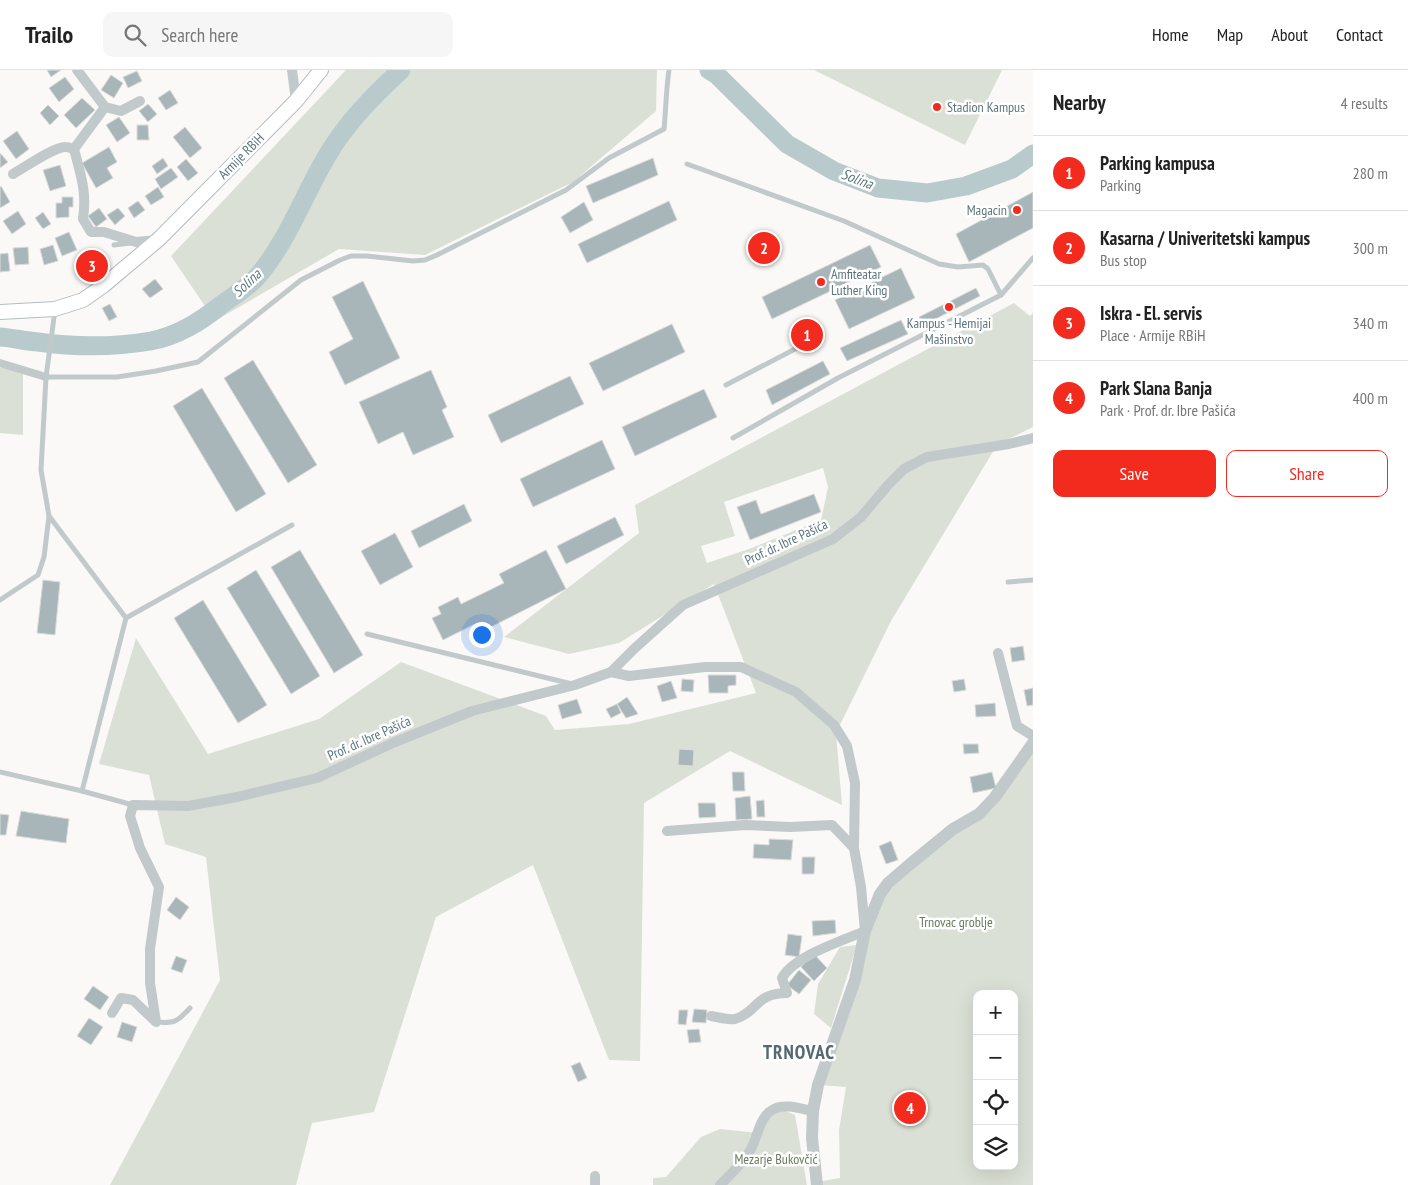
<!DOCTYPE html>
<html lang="en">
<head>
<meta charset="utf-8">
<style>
  body { margin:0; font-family:"PT Sans Narrow",sans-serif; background:#f6f6f6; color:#222 }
  .controls { position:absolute; right:15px; bottom:15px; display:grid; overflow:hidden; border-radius:10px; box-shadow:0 5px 20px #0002 }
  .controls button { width:45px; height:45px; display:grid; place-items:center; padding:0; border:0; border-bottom:1px solid #e0e0e0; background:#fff; color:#222; font:25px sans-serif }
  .you { position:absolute; left:481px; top:564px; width:18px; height:18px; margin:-12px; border:4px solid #fff; border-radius:50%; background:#1a73e8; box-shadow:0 0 0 8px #1a73e833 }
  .badge { display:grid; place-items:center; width:32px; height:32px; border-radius:50%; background:#f32a1e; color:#fff; font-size:16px; font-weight:700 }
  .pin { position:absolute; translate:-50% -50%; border:2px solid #fff; box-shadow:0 1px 5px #0006 }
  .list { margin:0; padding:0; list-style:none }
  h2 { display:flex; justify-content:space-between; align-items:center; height:65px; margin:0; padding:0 20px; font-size:21px }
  h2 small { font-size:16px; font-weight:400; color:#767676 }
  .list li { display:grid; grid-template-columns:32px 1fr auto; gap:15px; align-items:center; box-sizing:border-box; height:75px; padding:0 20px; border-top:1px solid #e0e0e0 }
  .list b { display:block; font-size:19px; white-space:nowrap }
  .list p { margin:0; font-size:16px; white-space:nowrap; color:#767676 }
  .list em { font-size:16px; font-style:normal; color:#767676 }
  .actions { display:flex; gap:10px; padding:15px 20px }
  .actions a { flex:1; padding:11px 0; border:1px solid #f32a1e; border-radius:10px; text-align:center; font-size:18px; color:#f32a1e }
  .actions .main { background:#f32a1e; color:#fff }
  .icon { flex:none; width:28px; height:28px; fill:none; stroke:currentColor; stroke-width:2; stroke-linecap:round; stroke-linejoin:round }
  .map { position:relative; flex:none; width:1033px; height:1115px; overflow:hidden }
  header { display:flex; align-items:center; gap:30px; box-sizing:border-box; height:70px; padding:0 25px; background:#fff; border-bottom:1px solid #e0e0e0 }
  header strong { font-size:24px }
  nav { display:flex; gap:28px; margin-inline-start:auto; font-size:18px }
  .search { width:350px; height:45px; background:#f6f6f6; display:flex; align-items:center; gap:12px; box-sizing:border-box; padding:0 18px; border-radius:10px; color:#767676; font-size:19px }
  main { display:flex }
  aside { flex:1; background:#fff }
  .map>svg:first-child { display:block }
  .green { fill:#dbe0d6; fill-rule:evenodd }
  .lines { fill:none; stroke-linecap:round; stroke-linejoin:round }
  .river { stroke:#b9cacc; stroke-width:19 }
  .building { fill:#a8b6ba; stroke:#dbdbd9 }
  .secondary-casing { stroke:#b4bdc0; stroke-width:16 }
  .service { stroke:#c2c9cb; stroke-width:5 }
  .pedestrian { stroke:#c2c9cb; stroke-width:8 }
  .minor { stroke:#c2c9cb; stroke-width:10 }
  .tertiary { stroke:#c2c9cb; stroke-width:12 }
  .secondary { stroke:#fff; stroke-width:14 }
  .poi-dot { fill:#f32a1e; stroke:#fff; stroke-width:2 }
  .labels { text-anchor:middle; stroke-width:5; stroke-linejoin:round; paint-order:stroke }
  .poi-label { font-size:14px; fill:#5e767f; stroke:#fff; text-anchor:start }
  .street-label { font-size:14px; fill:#5e767f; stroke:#fff }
  .park-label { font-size:14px; fill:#6b7b61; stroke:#fff }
  .water-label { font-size:15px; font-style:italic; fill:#5d7b7e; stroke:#fff }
  .district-label { font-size:19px; font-weight:bold; letter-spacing:1px; fill:#54686f; stroke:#fff }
</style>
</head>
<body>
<header>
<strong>Trailo</strong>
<div class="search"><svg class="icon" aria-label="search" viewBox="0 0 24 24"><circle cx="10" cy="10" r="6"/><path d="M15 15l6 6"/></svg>Search here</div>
<nav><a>Home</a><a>Map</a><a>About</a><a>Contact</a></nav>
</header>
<main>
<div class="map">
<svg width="1033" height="1115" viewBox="0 0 1033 1115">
  <rect width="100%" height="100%" fill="#faf9f7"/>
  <!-- green -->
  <g class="green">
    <polygon points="346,0 657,0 656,41 573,112 425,185 339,179 215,251 171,186"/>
    <polygon points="814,0 1002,0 965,75"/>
    <path d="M1014 233 1030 246 1033 243V357L997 375 891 551 836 663 842 735 730 681 644 733 640 991 609 990 533 795 436 847 374 1042 312 1053 296 1115H110L220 910 206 787 165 774 149 705 99 694 136 568 208 684 319 649 401 592 546 646 555 660 629 654 756 623 714 514 619 573 569 584 504 567 639 463 635 435ZM823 398 828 417 821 450 749 479 707 493 701 476 735 466 724 432Z"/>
    <polygon points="0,298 23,298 23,365 0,363"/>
    <path d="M1033 673V1115H817V1112L840 1108 839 1060 846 1017 818 1015 880 824 979 744ZM977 924H1014V1096H977Z"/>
    <polygon points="857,875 831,958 814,944 818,914 840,877"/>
    <polygon points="783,1040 795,1045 807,1115 653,1115 653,1108 666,1107 701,1067 720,1059 758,1063 765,1046"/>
  </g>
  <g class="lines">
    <!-- river -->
    <g class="river">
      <polyline points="709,0 717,5 787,74 834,101 878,118 927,123 966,116 1012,99 1033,84"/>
      <path d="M0 267C13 268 25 271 38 272 74 277 115 277 151 271 178 266 200 252 221 235 233 226 247 218 257 207 288 171 303 126 327 86 346 53 374 25 401 0"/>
    </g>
  </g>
  <!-- building -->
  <g class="building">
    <polygon points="47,0 61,0 51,7"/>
    <polygon points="137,1 142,11 128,18 123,7"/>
    <polygon points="111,5 123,13 114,28 101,20"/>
    <polygon points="65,7 74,19 59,32 49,18"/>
    <polygon points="170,20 178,33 166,40 158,28"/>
    <polygon points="82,28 95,40 76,58 64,45"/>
    <polygon points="148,34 157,44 148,52 139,41"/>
    <polygon points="48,35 59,46 50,55 40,43"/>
    <polygon points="119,47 130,63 117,72 106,55"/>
    <polygon points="137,55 148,55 149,70 137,70"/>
    <polygon points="185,57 202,78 190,88 173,67"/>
    <polygon points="17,61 29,79 16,89 3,71"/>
    <polygon points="109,77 117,92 107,98 113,108 96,118 82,93"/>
    <polygon points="0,83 8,92 0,98"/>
    <polygon points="163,88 168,96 157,104 152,96"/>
    <polygon points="653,88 658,105 593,133 586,116"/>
    <polygon points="186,89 198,103 188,111 177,97"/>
    <polygon points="60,95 66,116 50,121 43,100"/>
    <polygon points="171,98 178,107 161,119 155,109"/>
    <polygon points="1,116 10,132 0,138 0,117"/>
    <polygon points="158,117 164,127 151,135 145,126"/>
    <polygon points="1033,122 1033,158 969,192 956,164"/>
    <polygon points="62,127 73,127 73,137 69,137 69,147 56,148 56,133 62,133"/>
    <polygon points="138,131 145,140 134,148 128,138"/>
    <polygon points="669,131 677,150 587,193 578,174"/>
    <polygon points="584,132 593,150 570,163 561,147"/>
    <polygon points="99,138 107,149 96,157 88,146"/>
    <polygon points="118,138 125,146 115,155 107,145"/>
    <polygon points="18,141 26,154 12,164 3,151"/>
    <polygon points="43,142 51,154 43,159 35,148"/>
    <polygon points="69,162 77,180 62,186 55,168"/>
    <polygon points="53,175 58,191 44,195 40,179"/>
    <polygon points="870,175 881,197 772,249 762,227"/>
    <polygon points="28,177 29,194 15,195 13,178"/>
    <polygon points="8,183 10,201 0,202 0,184"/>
    <polygon points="93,184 104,198 91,209 80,195"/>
    <polygon points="901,198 915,228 849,259 835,230"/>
    <polygon points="155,209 163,219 150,228 142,219"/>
    <polygon points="363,211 400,288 345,315 329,282 353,269 332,227"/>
    <polygon points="976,218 980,226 922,256 919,247"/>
    <polygon points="110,234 117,247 109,251 102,238"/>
    <polygon points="901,250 908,264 847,291 840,278"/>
    <polygon points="672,254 685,282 603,321 589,293"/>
    <polygon points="253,290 317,395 288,413 224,308"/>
    <polygon points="823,291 830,304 772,335 766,320"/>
    <polygon points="431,300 447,337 442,340 454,367 413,385 403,362 378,374 359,332"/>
    <polygon points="570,306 584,334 501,373 488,345"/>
    <polygon points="202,318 266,424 236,442 173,336"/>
    <polygon points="704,319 717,347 635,386 622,357"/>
    <polygon points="602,370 615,399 533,437 520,409"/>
    <polygon points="814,424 821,442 750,470 737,437 756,430 761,444"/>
    <polygon points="464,434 472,451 419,478 411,461"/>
    <polygon points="615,447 624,465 566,494 557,476"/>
    <polygon points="395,463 413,497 380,515 361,481"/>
    <polygon points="300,480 363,585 334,603 271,497"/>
    <polygon points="546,480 566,519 481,562 477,553 443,570 432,548 441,544 438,537 458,527 461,534 504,513 499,504"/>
    <polygon points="256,500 320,606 291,624 227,518"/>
    <polygon points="43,510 60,512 55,565 37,563"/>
    <polygon points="203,530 267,635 238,653 174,548"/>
    <polygon points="1023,576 1025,590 1012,592 1010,578"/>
    <polygon points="708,605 736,605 736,615 728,616 728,623 709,623"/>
    <polygon points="682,609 694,610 693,622 681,621"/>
    <polygon points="964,609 966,620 954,622 952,611"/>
    <polygon points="671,611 677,628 662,632 657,616"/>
    <polygon points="1033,618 1033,635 1027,636 1024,620"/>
    <polygon points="627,627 638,644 626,648 617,634"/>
    <polygon points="577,629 582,643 562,649 558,635"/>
    <polygon points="995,633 996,646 976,647 975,635"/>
    <polygon points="617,634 621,643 611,648 606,639"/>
    <polygon points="963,674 978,674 979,683 964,684"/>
    <polygon points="679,679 694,680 693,696 678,695"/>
    <polygon points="732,702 744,702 745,721 733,721"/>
    <polygon points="992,702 996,718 973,723 970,707"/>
    <polygon points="750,726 752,749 736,750 735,728"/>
    <polygon points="764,730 765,747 757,747 756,731"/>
    <polygon points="698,733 715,733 716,747 699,748"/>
    <polygon points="21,741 69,749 66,773 16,766"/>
    <polygon points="0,744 9,745 6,765 0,765"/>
    <polygon points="769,769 793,770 791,790 753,788 754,774 769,775"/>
    <polygon points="891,771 898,790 886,794 879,776"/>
    <polygon points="802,787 815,787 814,804 802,804"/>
    <polygon points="176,827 189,837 180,850 167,840"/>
    <polygon points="835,850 836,863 813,866 812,851"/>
    <polygon points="788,864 802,866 799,887 785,885"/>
    <polygon points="814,884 827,898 814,911 801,897"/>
    <polygon points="176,886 187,890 182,903 171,899"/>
    <polygon points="799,900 811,910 799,924 787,915"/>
    <polygon points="93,916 109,927 100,940 84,929"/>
    <polygon points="694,939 707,940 706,953 692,952"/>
    <polygon points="679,940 688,940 686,955 678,954"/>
    <polygon points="89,948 103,957 91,975 77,966"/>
    <polygon points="122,952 137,957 132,972 117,967"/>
    <polygon points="699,959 701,972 689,973 687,960"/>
    <polygon points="580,992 587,1008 578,1012 571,996"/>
  </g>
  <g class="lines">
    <!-- secondary casing -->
    <g class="secondary-casing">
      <polyline id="secondary" points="0,242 55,239 83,230 103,216 159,169 296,31 321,0"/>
    </g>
    <!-- service -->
    <g class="service">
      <polyline points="687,94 844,151 939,194 958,197 983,195 988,199 1001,225 838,308 733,368"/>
      <polyline points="114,175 131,173"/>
      <polyline points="1001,225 1033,188"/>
      <path d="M46 307H117L156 301 198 292 301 210 340 190 351 186H367L413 191 425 190 437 185 566 120 609 88 664 59C666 39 666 20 669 0"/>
      <polyline points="726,315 820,266"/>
      <polyline points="49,446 126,548 82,721"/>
      <polyline points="1008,512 1033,510"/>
      <polyline points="0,530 38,505 44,487 49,446 41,400 46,307 55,240"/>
      <polyline points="126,548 292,455"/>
      <polyline points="367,564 572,614"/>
      <polyline points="0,702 82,721 133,735"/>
      <path d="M156 952C175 954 178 951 190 938"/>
    </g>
    <!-- pedestrian -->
    <polyline class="pedestrian" points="0,293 46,307"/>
    <!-- minor -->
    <g class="minor">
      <path d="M77 0 105 37 74 79C81 106 87 122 83 149L91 162H104L136 172 158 170"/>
      <polyline points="292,0 296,31"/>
      <polyline points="105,37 121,41 140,31"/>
      <path d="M13 104C24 98 55 76 66 77 68 77 73 79 74 79"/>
      <polyline points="998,583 1017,656 1033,666"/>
      <path d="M611 602 629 606 705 597H741L796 622 834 655 847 676 855 713 854 778 861 817 865 861C842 871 794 886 782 908L787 923C755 923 757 943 735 949 728 950 718 947 711 946"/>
      <polyline points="667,761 745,755 790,757 832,755 854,778"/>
      <polyline points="112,943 121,928 133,930 156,952 150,913 150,879 159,817 140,778 130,746 133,735 188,736 237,727 317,708 395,672 472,641 575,615 611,602 635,578 683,535 833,469 861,447 888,415 904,399 927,387 1009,374 1033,368"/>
      <polyline points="595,1106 595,1115"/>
      <path d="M720 1115C731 1104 743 1093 751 1079 758 1067 759 1046 774 1039 784 1033 802 1039 813 1041"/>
    </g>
    <!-- tertiary -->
    <polyline class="tertiary" points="817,1115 812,1068 813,1041 818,1015 855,910 865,861 880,824 888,813 909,795 953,759 979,744 995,727 1033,673"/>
    <!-- secondary -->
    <use href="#secondary" class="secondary"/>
  </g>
  <!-- markers -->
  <g class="poi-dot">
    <circle cx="937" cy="37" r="5"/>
    <circle cx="1017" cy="140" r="5"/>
    <circle cx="821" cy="212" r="5"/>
    <circle cx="949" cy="237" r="5"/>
  </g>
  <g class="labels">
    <!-- poi labels -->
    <g class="poi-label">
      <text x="947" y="42">Stadion Kampus</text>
      <text x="1007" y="145" text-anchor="end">Magacin</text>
      <text x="831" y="209">Amfiteatar<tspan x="831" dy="16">Luther King</tspan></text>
      <text x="949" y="258" text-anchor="middle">Kampus - Hemijai<tspan x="949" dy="16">Mašinstvo</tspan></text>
    </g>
    <!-- street labels -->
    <g class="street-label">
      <text transform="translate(241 86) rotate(-45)" y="5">Armije RBiH</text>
      <text transform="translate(786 472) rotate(-25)" y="5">Prof. dr. Ibre Pašića</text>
      <text transform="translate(369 668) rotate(-24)" y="5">Prof. dr. Ibre Pašića</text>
    </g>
    <!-- park labels -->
    <g class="park-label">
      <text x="956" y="857">Trnovac groblje</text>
      <text x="776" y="1094">Mezarje Bukovčić</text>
    </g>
    <!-- water labels -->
    <g class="water-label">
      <text transform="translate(857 109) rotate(21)" y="5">Solina</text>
      <text transform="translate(247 213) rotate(-43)" y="5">Solina</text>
    </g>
    <!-- district labels -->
    <g class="district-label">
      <text x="799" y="989">TRNOVAC</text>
    </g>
  </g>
</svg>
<div class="controls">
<button>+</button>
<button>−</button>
<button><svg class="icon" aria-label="locate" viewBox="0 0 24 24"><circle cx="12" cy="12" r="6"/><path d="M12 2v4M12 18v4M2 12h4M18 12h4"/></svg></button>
<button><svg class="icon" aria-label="layers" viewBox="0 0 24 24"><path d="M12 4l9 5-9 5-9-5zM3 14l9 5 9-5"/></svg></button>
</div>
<div class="you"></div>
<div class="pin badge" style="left:807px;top:265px">1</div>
<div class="pin badge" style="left:764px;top:178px">2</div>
<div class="pin badge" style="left:92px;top:196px">3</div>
<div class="pin badge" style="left:910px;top:1038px">4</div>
</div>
<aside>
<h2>Nearby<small>4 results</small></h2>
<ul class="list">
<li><span class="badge">1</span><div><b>Parking kampusa</b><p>Parking</p></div><em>280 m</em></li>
<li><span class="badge">2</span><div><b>Kasarna / Univeritetski kampus</b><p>Bus stop</p></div><em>300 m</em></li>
<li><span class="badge">3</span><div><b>Iskra - El. servis</b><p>Place · Armije RBiH</p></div><em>340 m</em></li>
<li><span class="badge">4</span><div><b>Park Slana Banja</b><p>Park · Prof. dr. Ibre Pašića</p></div><em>400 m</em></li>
</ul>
<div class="actions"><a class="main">Save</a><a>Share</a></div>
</aside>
</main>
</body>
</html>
